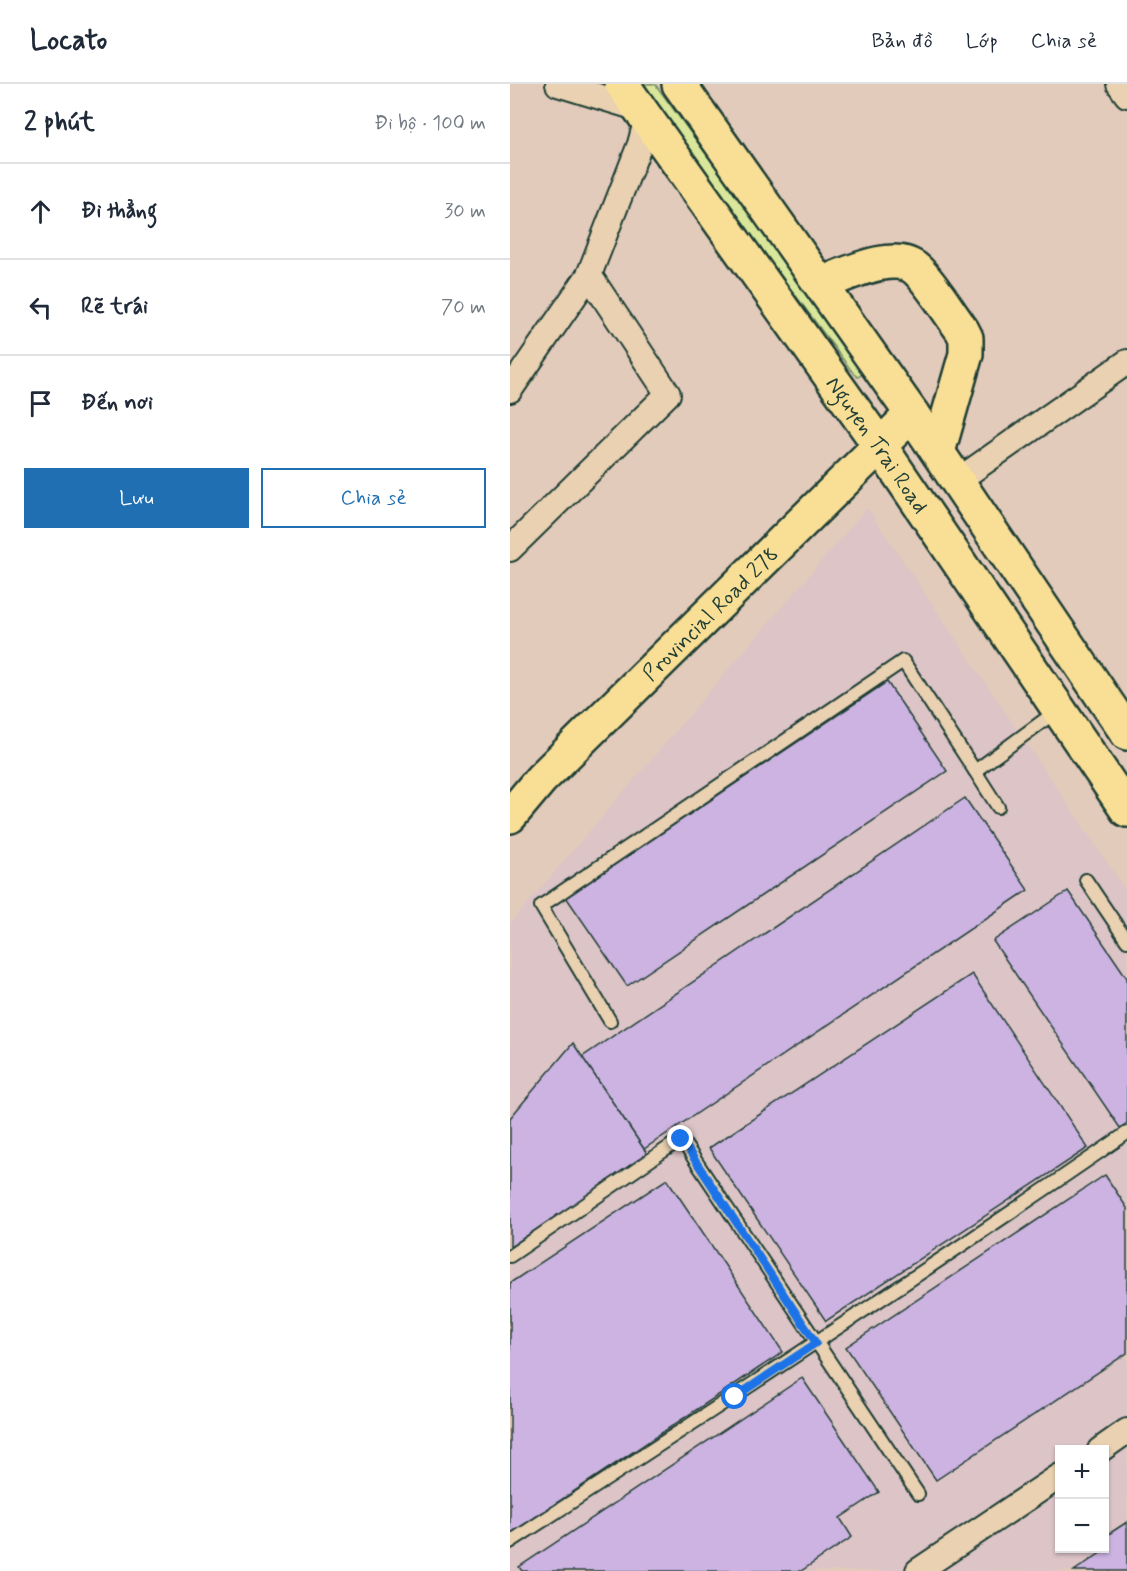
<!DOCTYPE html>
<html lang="vi">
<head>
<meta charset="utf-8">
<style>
  body { margin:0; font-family:Mynerve,sans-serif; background:#f2f2f3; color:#1f2937 }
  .controls { position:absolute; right:18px; bottom:18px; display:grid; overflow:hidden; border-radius:0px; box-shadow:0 2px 4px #0004 }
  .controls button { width:54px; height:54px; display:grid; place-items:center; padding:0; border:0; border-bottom:2px solid #e0e1e3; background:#fff; color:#1f2937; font:30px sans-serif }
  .stop { position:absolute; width:18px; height:18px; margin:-14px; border:4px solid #1a73e8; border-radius:50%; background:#fff }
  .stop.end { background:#1a73e8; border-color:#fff; box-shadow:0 2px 6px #0008 }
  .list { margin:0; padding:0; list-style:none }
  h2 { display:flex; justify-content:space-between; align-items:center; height:78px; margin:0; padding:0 24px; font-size:26px }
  h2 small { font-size:20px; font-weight:400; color:#747a83 }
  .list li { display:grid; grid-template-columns:39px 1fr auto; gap:18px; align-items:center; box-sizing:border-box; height:96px; padding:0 24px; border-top:2px solid #e0e1e3 }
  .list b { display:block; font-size:22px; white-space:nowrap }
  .list em { font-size:20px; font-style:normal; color:#747a83 }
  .actions { display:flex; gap:12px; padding:18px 24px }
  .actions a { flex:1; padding:14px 0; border:2px solid #1f6fb2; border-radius:0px; text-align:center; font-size:21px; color:#1f6fb2 }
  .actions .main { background:#1f6fb2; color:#fff }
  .icon { flex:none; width:33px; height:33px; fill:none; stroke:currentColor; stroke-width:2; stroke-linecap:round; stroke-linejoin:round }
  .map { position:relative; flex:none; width:617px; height:1487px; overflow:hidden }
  header { display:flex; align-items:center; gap:36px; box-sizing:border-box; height:84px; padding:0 30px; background:#fff; border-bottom:2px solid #e0e1e3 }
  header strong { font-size:28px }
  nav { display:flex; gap:33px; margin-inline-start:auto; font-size:21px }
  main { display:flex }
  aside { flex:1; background:#fff }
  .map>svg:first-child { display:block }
  .built { fill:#dcc4c7; fill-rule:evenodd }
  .green { fill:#dae79a; stroke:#7c9267; stroke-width:1.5 }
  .building { fill:#ccb3e2; stroke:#1f3d34; stroke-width:1.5 }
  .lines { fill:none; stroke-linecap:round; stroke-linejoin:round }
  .service-casing { stroke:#1f3d34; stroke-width:16 }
  .minor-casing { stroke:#1f3d34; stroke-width:28 }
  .primary-casing { stroke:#1f3d34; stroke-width:38 }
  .trunk-casing { stroke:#1f3d34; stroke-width:38 }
  .service { stroke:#e9d1b1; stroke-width:12 }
  .minor { stroke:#e9d1b1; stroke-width:24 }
  .primary { stroke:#f9df96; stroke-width:33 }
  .trunk { stroke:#f9df96; stroke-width:33 }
  .route { stroke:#1a73e8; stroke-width:8 }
  .labels { text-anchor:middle; stroke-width:4.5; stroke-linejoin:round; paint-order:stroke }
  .street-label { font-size:22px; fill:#1f3d34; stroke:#e9d1b1 }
</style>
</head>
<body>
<header>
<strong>Locato</strong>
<nav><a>Bản đồ</a><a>Lớp</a><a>Chia sẻ</a></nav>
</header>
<main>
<aside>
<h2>2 phút<small>Đi bộ · 100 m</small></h2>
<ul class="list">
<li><svg class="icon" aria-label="ahead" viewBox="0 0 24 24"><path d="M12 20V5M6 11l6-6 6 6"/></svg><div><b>Đi thẳng</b></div><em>30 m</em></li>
<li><svg class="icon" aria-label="left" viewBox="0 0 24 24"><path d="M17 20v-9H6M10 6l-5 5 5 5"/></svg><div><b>Rẽ trái</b></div><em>70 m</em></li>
<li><svg class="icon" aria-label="arrive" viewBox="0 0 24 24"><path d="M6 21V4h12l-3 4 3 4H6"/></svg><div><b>Đến nơi</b></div></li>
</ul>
<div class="actions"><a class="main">Lưu</a><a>Chia sẻ</a></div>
</aside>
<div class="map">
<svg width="617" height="1487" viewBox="0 0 617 1487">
  <rect width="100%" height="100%" fill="#e3cbbb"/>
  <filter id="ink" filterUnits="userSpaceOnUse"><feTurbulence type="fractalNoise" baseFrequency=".0167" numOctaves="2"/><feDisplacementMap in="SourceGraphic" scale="12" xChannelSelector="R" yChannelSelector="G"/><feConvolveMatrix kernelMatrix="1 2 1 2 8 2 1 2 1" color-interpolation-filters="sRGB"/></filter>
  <g filter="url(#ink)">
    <!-- built -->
    <path class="built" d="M357 424 617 808V1487H0V840ZM550 1366H594V1464H550Z"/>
    <!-- green -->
    <polygon class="green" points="129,0 145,0 353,285 351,291 348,293 344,290"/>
    <!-- building -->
    <g class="building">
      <polygon points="377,598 437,687 117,902 56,813"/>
      <polygon points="455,714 518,806 134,1065 72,973"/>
      <polygon points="558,807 617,894 617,1039 610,1044 483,857"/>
      <polygon points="462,890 578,1064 316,1237 199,1064"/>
      <polygon points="63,959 138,1071 0,1163 0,1034"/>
      <polygon points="595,1091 617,1124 617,1269 426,1396 336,1263"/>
      <polygon points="157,1095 273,1268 0,1450 0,1199"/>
      <polygon points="292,1294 369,1408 330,1434 342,1453 291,1487 12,1487 9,1483"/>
      <polygon points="617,1438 617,1487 564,1487 592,1468 590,1464 594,1464 594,1453"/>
    </g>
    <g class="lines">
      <!-- service casing -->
      <g class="service-casing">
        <g id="service">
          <polyline points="465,687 488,723"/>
          <polyline points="576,796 617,857"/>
          <polyline points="100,937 31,822 393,577 465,687 548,626"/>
          <polyline points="0,1172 171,1055 408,1410"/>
          <path d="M0 1458C207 1324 414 1189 617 1049"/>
        </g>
      </g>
      <!-- minor casing -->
      <g class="minor-casing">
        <g id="minor">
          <polyline points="48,0 130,25"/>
          <polyline points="609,0 617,11"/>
          <polyline points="0,306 79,191 130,60 137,34"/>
          <polyline points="447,397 617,278"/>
          <polyline points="0,465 158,310 79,191"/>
          <polyline points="590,1366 617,1347"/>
          <polyline points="408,1487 550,1392"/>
        </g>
      </g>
      <!-- primary casing -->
      <g class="primary-casing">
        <g id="primary">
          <path id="s1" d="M0 732 31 695 402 330"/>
        </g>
      </g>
      <!-- trunk casing -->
      <g class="trunk-casing">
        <g id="trunk">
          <path id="s2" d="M112 0 370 362 617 726"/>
          <polyline points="169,0 402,330 617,649"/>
          <path d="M311 200C335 191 385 165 407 186 422 200 439 229 452 246L456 254V270L428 368"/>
        </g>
      </g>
      <!-- service -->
      <use href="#service" class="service"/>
      <!-- minor -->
      <use href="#minor" class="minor"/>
      <!-- primary -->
      <use href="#primary" class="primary"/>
      <!-- trunk -->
      <use href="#trunk" class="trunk"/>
    </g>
  </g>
  <g class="lines" filter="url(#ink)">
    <!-- route -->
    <polyline class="route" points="171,1055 306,1259 225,1313"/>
  </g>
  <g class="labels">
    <!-- street labels -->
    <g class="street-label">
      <text dy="8" stroke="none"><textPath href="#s2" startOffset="442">Nguyen Trai Road</textPath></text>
      <text dy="8" stroke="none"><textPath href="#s1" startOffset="285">Provincial Road 278</textPath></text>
    </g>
  </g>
</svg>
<div class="controls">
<button>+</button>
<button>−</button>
</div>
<div class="stop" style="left:225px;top:1313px"></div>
<div class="stop end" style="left:171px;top:1055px"></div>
</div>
</main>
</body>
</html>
